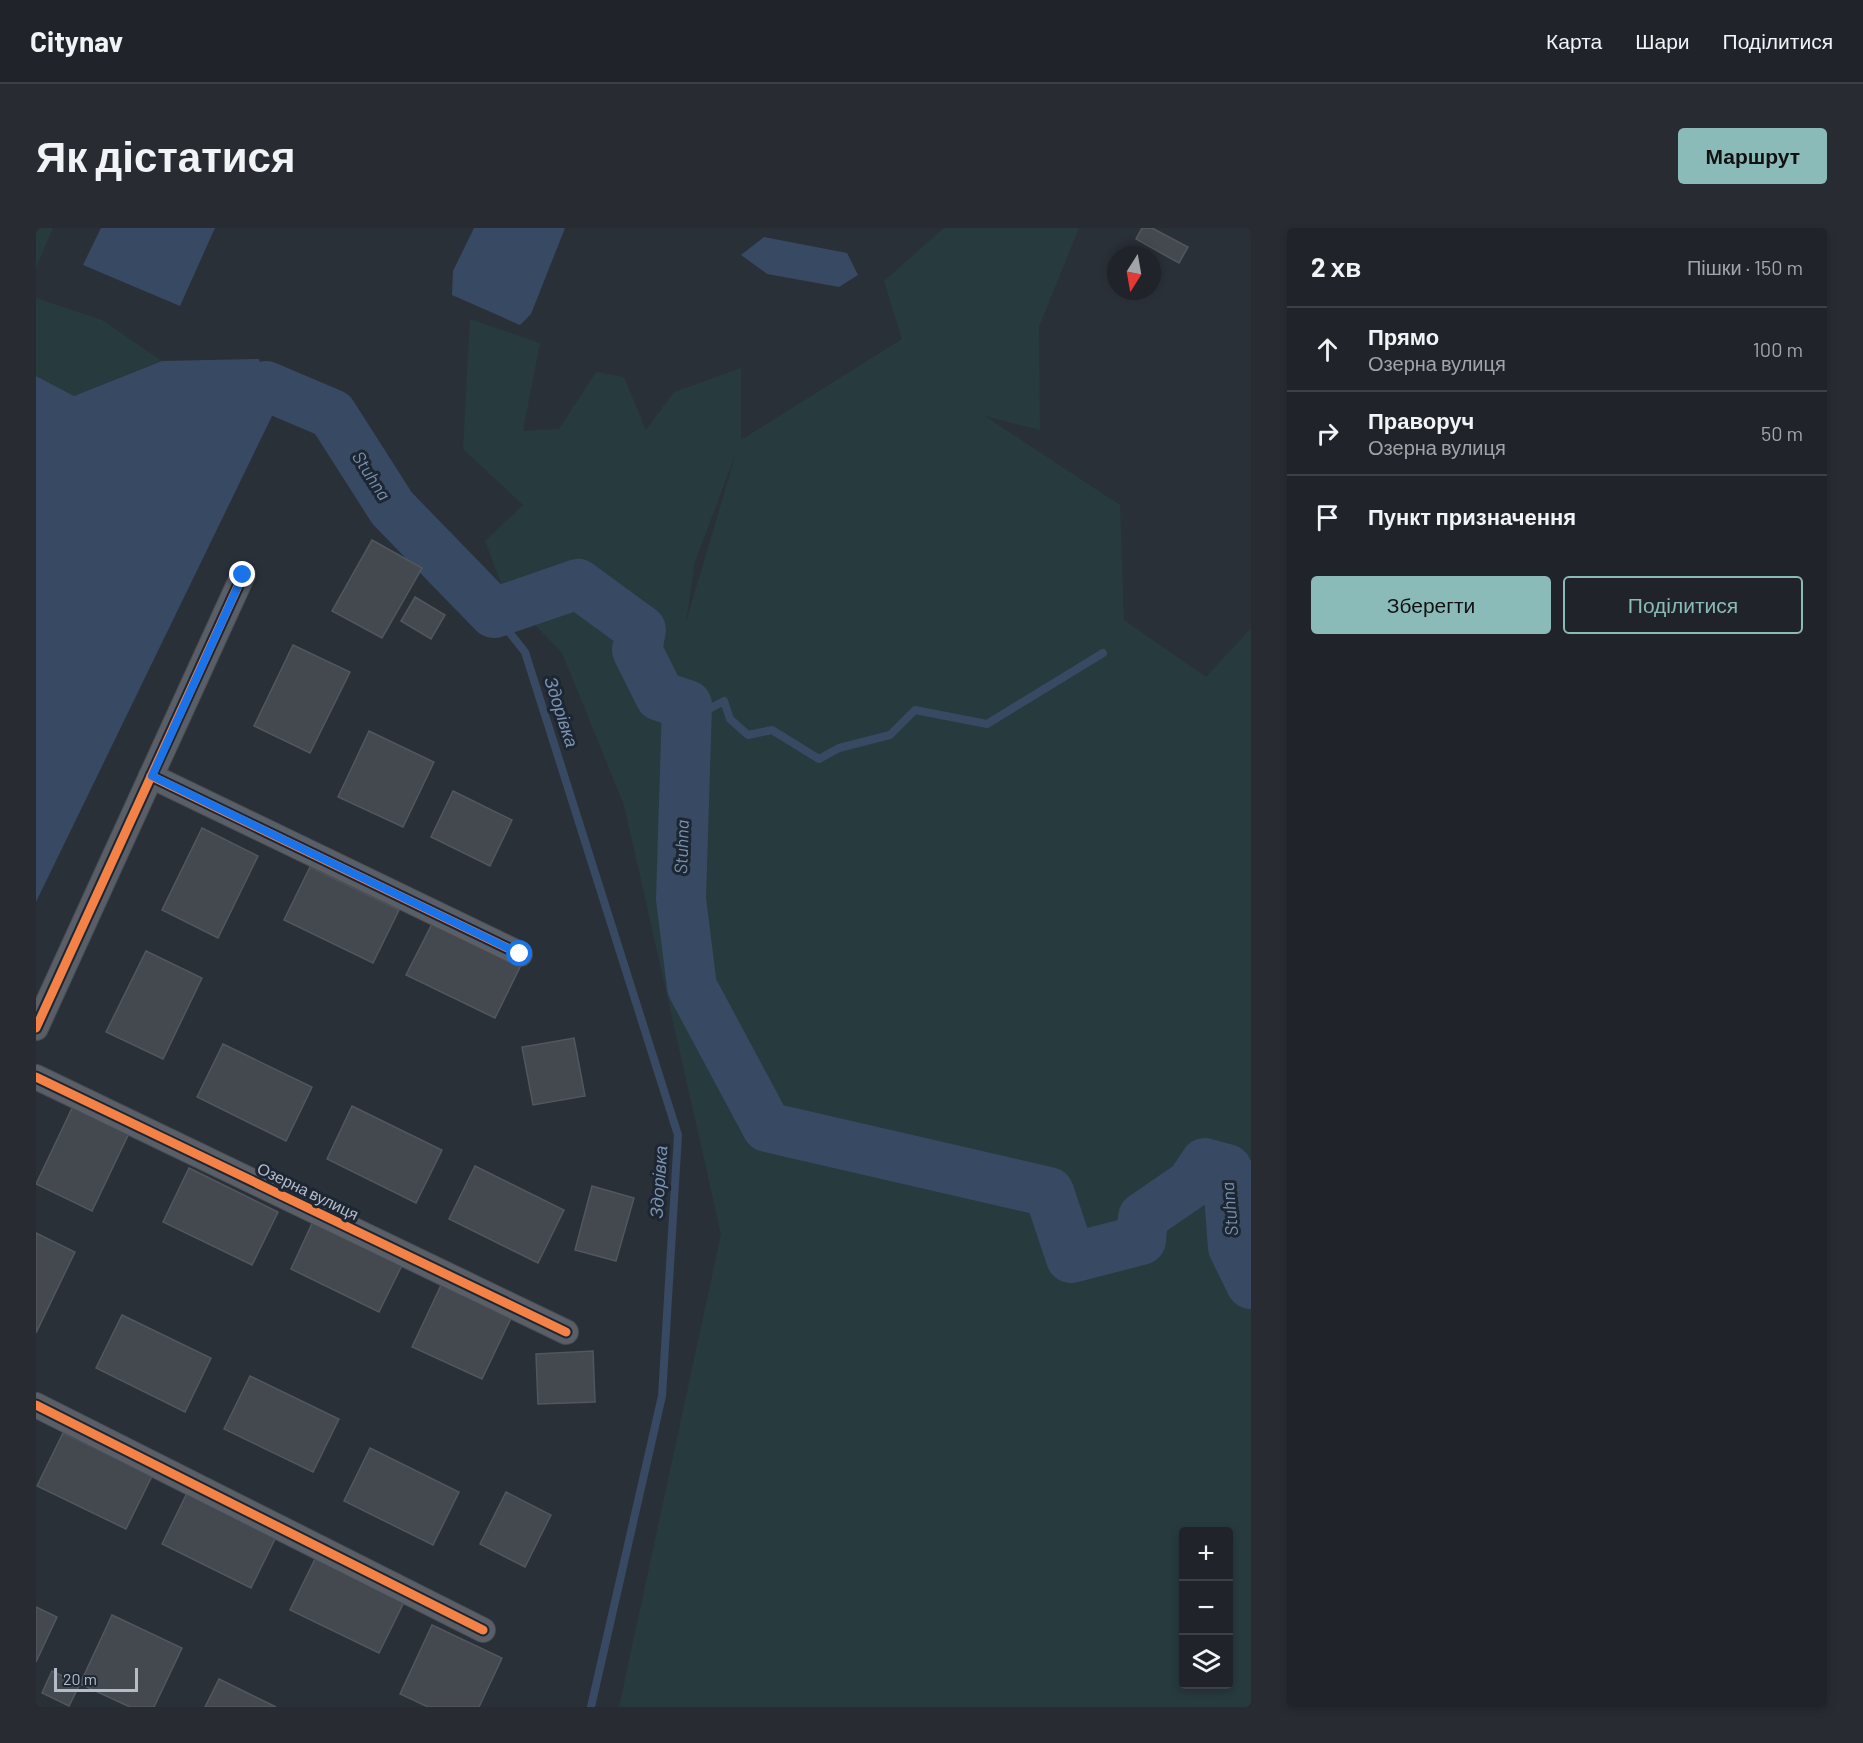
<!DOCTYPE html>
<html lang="uk">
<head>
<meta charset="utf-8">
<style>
  body { margin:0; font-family:Barlow,sans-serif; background:#282c32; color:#f1f3f6 }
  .controls { position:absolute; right:18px; bottom:18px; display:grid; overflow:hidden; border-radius:6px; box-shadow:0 3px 9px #0003 }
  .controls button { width:54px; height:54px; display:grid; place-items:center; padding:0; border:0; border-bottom:2px solid #3d4147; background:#20242a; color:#f1f3f6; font:30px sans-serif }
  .compass { position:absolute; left:1071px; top:18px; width:54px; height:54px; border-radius:50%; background:#20242a; box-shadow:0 3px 9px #0003; rotate:191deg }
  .scale { position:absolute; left:18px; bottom:15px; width:84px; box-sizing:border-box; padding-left:6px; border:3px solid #b4bcc9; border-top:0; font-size:16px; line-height:21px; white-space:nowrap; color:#b4bcc9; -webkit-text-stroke:4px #1d2633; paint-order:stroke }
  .stop { position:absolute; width:18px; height:18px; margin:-14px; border:4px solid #1a73e8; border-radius:50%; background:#fff }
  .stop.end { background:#1a73e8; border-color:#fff; box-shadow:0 2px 6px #0008 }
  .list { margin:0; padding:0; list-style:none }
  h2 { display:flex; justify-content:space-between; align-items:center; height:78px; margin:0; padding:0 24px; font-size:26px }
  h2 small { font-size:20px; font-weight:400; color:#a2a4a8 }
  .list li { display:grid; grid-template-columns:39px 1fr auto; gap:18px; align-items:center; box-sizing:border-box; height:84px; padding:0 24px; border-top:2px solid #3d4147 }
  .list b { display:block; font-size:22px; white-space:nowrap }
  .list p { margin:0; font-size:20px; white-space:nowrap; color:#a2a4a8 }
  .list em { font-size:20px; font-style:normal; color:#a2a4a8 }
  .actions { display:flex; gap:12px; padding:18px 24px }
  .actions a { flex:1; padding:14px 0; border:2px solid #8bbbb9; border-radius:6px; text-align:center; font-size:21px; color:#8bbbb9 }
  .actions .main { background:#8bbbb9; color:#111 }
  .icon { flex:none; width:33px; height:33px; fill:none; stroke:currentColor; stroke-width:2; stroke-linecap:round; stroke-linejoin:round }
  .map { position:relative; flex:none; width:1215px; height:1479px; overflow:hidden; border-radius:6px }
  header { display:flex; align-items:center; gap:36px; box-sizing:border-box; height:84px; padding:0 30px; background:#20242a; border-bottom:2px solid #3d4147 }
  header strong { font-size:28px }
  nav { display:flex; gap:33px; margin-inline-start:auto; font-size:21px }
  .intro { display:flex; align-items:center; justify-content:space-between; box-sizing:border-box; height:144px; padding:0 36px }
  h1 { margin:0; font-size:42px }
  .button { padding:15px 27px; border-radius:6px; background:#8bbbb9; color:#111; font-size:21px; font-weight:700 }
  main { display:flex; gap:36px; padding:0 36px }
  aside { flex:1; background:#20242a; border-radius:6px; box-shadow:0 3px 9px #0003 }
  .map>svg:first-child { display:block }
  .green { fill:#273a3e; fill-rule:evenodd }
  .water { fill:#384963 }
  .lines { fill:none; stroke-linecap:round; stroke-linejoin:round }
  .stream { stroke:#384963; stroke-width:8 }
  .river { stroke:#384963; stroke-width:50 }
  .building { fill:#444950; stroke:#52575f; stroke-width:1.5 }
  .minor-casing { stroke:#484c53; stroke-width:26 }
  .minor { stroke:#5a5e66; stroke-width:24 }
  .cycleway-casing { stroke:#1d2633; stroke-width:13 }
  .cycleway { stroke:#f48246; stroke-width:9 }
  .route { stroke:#1a73e8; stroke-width:8 }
  .labels { text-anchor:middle; stroke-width:6; stroke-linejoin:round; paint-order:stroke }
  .street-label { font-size:16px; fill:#b4bcc9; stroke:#1d2633 }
  .water-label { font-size:18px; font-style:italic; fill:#7c92b1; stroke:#1d2633 }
</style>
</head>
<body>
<header>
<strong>Citynav</strong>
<nav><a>Карта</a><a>Шари</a><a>Поділитися</a></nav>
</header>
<div class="intro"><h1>Як дістатися</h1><a class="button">Маршрут</a></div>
<main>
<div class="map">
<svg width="1215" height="1479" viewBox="0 0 1215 1479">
  <rect width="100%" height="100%" fill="#2a3038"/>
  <!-- green -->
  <g class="green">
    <polygon points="0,0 17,0 0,40"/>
    <path d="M908 0H1043L1003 99 1004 202 949 188 1084 277 1088 392 1170 449 1215 400V1479H583L685 1006 588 577 526 425 469 366 449 313 487 277 427 221 434 91 504 115 487 203 523 201 560 144 588 149 610 202 638 164 705 140V212L866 111 848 53ZM700 225 650 394 659 334ZM1148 1304H1192V1456H1148Z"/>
    <polygon points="0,70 66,92 126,133 38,168 0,148"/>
  </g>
  <!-- water -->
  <g class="water">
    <polygon points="65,0 179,0 144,78 47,37"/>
    <polygon points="438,0 529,0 495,86 484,97 416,67 417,43"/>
    <polygon points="728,9 811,25 822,47 803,59 731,46 705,27"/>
    <polygon points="223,131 237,186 0,674 0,148 38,168 126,133"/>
  </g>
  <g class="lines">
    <!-- stream -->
    <g class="stream">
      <polyline points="458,385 489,424 642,907 626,1168 555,1479"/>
      <polyline points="651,477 661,466 673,481 688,473 694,491 712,507 736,502 783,531 803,520 854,507 879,482 951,496 1067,425"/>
      <polyline points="1191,941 1215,936"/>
    </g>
    <!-- river -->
    <polyline class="river" points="164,173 230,158 296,186 356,280 458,385 542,356 605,402 601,422 624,468 651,477 645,671 656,759 731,899 1013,964 1035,1030 1105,1012 1107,989 1155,956 1169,935 1191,941 1197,1019 1215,1056"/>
  </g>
  <!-- building -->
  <g class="building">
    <polygon points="1106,0 1116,0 1152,19 1143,35 1100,11"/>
    <polygon points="336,312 386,340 346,410 296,383"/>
    <polygon points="379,369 409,387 395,411 365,393"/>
    <polygon points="257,417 314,444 274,525 218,498"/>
    <polygon points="333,503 398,534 367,599 302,569"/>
    <polygon points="417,563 476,592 454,638 395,609"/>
    <polygon points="166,600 222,628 182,710 126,682"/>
    <polygon points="274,639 363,682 337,735 248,692"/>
    <polygon points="397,694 485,737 459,790 370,747"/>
    <polygon points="110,723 166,750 127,831 70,804"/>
    <polygon points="538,810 549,868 497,877 486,819"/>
    <polygon points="187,816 276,859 250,913 161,869"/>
    <polygon points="39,874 95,901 56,983 0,956"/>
    <polygon points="316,878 406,922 380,975 291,931"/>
    <polygon points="439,938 528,982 502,1035 413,991"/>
    <polygon points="153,940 242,984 216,1037 127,994"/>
    <polygon points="556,958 598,970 580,1033 539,1022"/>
    <polygon points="280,987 369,1031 343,1084 255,1041"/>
    <polygon points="0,1005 39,1024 0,1105"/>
    <polygon points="408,1051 478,1084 446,1151 376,1119"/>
    <polygon points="86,1087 175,1130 149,1184 60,1140"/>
    <polygon points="557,1123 559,1174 502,1176 500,1126"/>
    <polygon points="214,1148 303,1191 277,1244 188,1201"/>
    <polygon points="27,1205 116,1248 90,1301 1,1258"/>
    <polygon points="334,1220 423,1264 397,1317 308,1273"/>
    <polygon points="152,1263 241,1307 215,1360 126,1316"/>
    <polygon points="470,1264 515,1287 489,1339 444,1316"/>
    <polygon points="280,1329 369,1372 343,1425 254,1382"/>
    <polygon points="0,1379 21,1389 0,1434"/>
    <polygon points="76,1387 146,1420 118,1479 94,1479 44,1456"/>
    <polygon points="396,1397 466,1430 443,1479 392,1479 364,1466"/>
    <polygon points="16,1443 44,1456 33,1478 6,1465"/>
    <polygon points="183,1451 240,1479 169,1479"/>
  </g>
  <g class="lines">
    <!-- minor casing -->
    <g class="minor-casing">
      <g id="minor">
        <polyline points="115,548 484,726"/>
        <polyline points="0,800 207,347"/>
        <polyline points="0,849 530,1104"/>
        <polyline points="0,1177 447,1402"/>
      </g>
    </g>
    <!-- minor -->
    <use href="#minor" class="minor"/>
    <!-- cycleway casing -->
    <g class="cycleway-casing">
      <g id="cycleway">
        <polyline points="115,548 484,726"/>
        <polyline points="0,800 207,347"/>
        <polyline points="0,849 530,1104"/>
        <polyline points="0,1177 447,1402"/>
      </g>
    </g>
    <!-- cycleway -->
    <use href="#cycleway" class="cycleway"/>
  </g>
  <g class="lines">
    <!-- route -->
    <polyline class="route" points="207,347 116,548 484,726"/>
  </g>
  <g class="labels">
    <!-- street labels -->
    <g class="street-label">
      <text transform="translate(272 963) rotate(26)" y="6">Озерна вулиця</text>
    </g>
    <!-- water labels -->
    <g class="water-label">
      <text transform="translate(335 248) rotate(57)" y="6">Stuhna</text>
      <text transform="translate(525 484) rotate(72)" y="6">Здорівка</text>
      <text transform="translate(646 619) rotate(-88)" y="6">Stuhna</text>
      <text transform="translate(623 954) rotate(-86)" y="6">Здорівка</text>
      <text transform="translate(1194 981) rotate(-95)" y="6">Stuhna</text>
    </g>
  </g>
</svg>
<div class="controls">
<button>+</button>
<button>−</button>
<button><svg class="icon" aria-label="layers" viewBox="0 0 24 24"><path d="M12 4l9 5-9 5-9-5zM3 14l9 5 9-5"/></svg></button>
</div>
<svg class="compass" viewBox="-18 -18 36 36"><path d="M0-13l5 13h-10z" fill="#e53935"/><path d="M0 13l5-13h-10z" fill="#a2a4a8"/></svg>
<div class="scale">20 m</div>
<div class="stop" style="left:484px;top:726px"></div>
<div class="stop end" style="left:207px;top:347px"></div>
</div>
<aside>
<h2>2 хв<small>Пішки · 150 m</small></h2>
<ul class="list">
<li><svg class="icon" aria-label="ahead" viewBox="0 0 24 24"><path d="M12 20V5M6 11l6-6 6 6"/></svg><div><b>Прямо</b><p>Озерна вулиця</p></div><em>100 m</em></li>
<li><svg class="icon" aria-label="right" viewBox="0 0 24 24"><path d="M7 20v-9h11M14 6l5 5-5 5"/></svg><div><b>Праворуч</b><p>Озерна вулиця</p></div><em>50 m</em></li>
<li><svg class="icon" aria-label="arrive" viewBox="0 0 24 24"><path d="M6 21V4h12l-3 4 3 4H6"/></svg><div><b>Пункт призначення</b></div></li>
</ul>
<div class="actions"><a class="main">Зберегти</a><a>Поділитися</a></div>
</aside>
</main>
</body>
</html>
